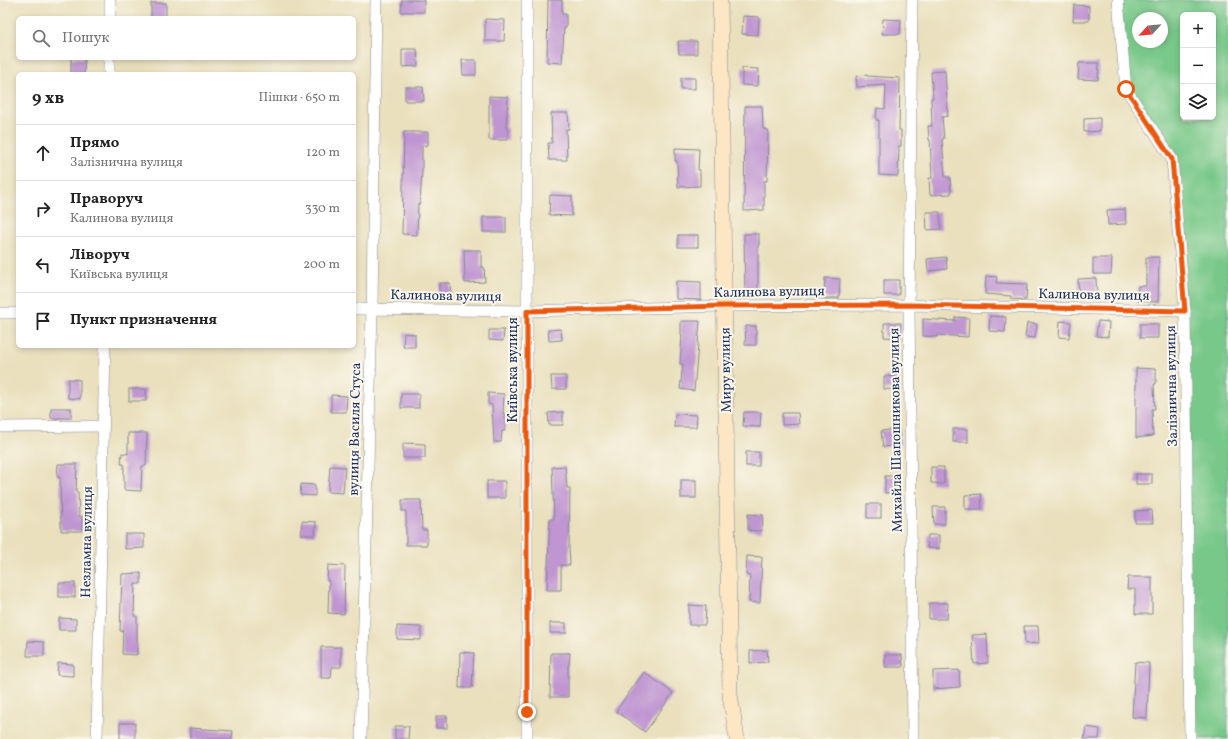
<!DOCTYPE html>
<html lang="uk">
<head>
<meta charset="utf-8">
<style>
  body { margin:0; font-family:Vollkorn,serif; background:#f6f6f6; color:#222 }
  .controls { position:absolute; right:12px; top:12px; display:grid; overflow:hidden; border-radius:6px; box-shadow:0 2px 6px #0003 }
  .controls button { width:36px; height:36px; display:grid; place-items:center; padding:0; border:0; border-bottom:1px solid #e0e0e0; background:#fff; color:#222; font:20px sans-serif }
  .compass { position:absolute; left:1132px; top:12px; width:36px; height:36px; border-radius:50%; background:#fff; box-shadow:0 2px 6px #0003; rotate:244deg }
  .stop { position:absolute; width:12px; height:12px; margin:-9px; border:3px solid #ea580c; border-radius:50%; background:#fff }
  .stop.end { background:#ea580c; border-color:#fff; box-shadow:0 1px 4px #0008 }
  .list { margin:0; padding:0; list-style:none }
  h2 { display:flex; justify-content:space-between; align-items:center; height:52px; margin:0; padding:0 16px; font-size:17px }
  h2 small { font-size:13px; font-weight:400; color:#767676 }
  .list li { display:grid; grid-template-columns:26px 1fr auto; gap:12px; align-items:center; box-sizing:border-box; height:56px; padding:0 16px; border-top:1px solid #e0e0e0 }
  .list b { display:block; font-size:15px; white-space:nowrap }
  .list p { margin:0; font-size:13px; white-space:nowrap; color:#767676 }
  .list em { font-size:13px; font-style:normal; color:#767676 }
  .icon { flex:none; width:22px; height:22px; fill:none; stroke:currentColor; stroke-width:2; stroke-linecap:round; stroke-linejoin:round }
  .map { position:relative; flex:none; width:1228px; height:739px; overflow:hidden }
  .search { position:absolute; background:#fff; box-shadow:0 2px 6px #0003; left:16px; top:16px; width:340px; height:44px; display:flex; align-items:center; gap:10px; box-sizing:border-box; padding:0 14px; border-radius:6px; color:#767676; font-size:15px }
  .panel { position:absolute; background:#fff; box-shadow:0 2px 6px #0003; left:16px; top:72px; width:340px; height:276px; border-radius:6px }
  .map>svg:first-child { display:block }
  .green { fill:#78c889; stroke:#4a7c74; fill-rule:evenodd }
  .building { fill:#bf95d2 }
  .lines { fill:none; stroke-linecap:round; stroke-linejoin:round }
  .street-casing { stroke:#82888e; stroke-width:12 }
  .secondary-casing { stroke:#82888e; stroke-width:16 }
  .street { stroke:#fff; stroke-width:11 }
  .secondary { stroke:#fce6c4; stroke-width:15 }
  .route { stroke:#ea580c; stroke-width:5 }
  .labels { text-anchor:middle; stroke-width:4; stroke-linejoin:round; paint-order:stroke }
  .street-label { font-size:14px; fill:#1b2f5e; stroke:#fbf7ec }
</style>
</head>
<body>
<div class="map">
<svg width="1228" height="739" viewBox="0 0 1228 739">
  <rect width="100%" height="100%" fill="#fbf7ec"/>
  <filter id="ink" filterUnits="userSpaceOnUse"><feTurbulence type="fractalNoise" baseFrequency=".025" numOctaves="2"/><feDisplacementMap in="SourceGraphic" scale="8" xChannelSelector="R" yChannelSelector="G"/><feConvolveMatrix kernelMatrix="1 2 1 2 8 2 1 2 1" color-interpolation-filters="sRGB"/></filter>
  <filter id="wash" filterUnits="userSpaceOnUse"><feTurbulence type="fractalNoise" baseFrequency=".012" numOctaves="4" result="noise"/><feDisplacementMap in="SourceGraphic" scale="16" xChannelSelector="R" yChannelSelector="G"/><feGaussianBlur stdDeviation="0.9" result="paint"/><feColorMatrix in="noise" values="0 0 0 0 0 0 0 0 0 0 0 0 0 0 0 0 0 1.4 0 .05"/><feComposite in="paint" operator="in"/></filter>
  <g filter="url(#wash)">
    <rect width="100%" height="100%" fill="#eae0be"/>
    <!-- green -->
    <path class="green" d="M1118 0H1228V739H1190L1185 311 1172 159 1126 89ZM1183 15H1213V117H1183ZM1138 18H1162V42H1138Z"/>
    <g id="blocks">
      <!-- building -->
      <g class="building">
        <polygon points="402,0 424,0 424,12 401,12"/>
        <polygon points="548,0 562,0 562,14 566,14 566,28 564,28 562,63 547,62"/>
        <rect x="151" y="3" width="15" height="15"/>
        <polygon points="1074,5 1089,6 1089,21 1073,21"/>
        <polygon points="743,16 759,17 758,35 742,34"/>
        <polygon points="485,19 505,20 504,41 485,41"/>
        <polygon points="883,19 901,20 900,34 882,34"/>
        <polygon points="678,41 697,41 697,54 679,54"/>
        <polygon points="402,49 417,49 418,66 402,67"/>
        <polygon points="71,58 85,58 84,74 71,74"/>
        <polygon points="462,60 476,60 476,75 463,75"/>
        <polygon points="1079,63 1099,63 1098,80 1078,79"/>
        <polygon points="742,68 759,69 758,86 742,85"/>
        <polygon points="945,71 948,116 942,117 944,139 942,139 945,177 950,177 951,194 930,195 929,178 932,178 930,140 929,140 928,126 932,126 931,98 933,98 931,72"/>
        <polygon points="867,75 867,76 900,78 899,130 901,130 901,146 899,146 898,176 879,175 879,120 876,120 877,108 885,109 886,85 857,87 856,76"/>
        <rect x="681" y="78" width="14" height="11"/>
        <polygon points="405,87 423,87 424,101 405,101"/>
        <polygon points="489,96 508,97 506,128 508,128 508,140 489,140"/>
        <polygon points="745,106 762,106 763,129 768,130 767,181 764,181 764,210 744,211"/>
        <polygon points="551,113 568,113 569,129 566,129 567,160 549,160 548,143 552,143"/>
        <polygon points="1100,118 1100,131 1084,132 1084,119"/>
        <polygon points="404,132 428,132 428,145 422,146 422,171 420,204 418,204 417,235 402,234"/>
        <polygon points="675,148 699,149 698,170 700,170 700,186 678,187 677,161 675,161"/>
        <polygon points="550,195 572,196 572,216 549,215"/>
        <polygon points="1125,209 1126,224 1108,225 1107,210"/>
        <polygon points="926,212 940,212 941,229 927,230"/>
        <rect x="483" y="217" width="23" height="15"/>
        <polygon points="744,234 759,234 759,245 758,245 758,293 745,293"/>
        <rect x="678" y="235" width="20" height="12"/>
        <polygon points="464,250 481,250 481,267 484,267 485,282 465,283"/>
        <polygon points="946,257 947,269 928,271 927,259"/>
        <polygon points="1146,257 1159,257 1158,302 1137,301 1138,286 1146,286"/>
        <polygon points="1093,258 1112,258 1111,274 1093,274"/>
        <polygon points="986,276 997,277 996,283 1027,284 1026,300 1011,299 1011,296 985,294"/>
        <polygon points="825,278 840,279 839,298 824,298"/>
        <polygon points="1096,278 1097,298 1079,299 1078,279"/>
        <rect x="884" y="280" width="15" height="15"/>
        <polygon points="676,281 701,282 701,300 676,299"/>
        <polygon points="439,283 450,283 451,298 439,298"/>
        <polygon points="990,316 1006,317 1005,332 989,331"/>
        <polygon points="955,317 969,318 968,337 937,335 937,337 923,336 923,319 955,321"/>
        <polygon points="681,321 700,321 694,391 680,389 683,364 680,364 682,335 681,335"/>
        <polygon points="1060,321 1071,322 1069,338 1059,337"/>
        <polygon points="1098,321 1109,322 1108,337 1096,336"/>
        <polygon points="884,323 901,323 900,338 884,337"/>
        <polygon points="1027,323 1037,324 1035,338 1025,337"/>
        <rect x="1140" y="324" width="18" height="14"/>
        <polygon points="746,326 756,326 756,345 745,345"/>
        <polygon points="561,329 562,340 549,341 548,330"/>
        <polygon points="489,330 504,330 503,341 489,340"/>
        <polygon points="404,333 415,334 415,347 403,347"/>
        <polygon points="1136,368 1156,369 1156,384 1154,384 1155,409 1152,409 1153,436 1136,438"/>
        <polygon points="551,376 566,376 566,389 552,389"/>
        <polygon points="884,376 900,377 899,390 884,389"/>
        <polygon points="68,379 80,380 80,399 68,398"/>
        <rect x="129" y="389" width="17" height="12"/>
        <polygon points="488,393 504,394 503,414 505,414 505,431 502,431 501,442 494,442 492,405 488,404"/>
        <rect x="401" y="394" width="18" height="14"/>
        <polygon points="331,395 347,396 346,412 331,412"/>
        <rect x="51" y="408" width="20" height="10"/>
        <polygon points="563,412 563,425 549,425 548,413"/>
        <polygon points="744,412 761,412 760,427 743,426"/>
        <polygon points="782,413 798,413 799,424 782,425"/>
        <polygon points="675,414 697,415 696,427 674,427"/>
        <polygon points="899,429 901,445 883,447 881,431"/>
        <rect x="953" y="429" width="15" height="13"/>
        <polygon points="128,433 147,433 146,466 142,466 141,491 124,490 124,464 121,464 122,453 128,454"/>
        <polygon points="403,443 425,444 425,458 403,458"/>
        <rect x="746" y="452" width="13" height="14"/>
        <polygon points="58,464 77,464 76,492 78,492 79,516 82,516 82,531 61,531 60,477 57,477"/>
        <polygon points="330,466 345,467 343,493 328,492"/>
        <polygon points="565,466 567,488 570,488 569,548 570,565 561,565 561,590 547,590 550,519 554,519 552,467"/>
        <polygon points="931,467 944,467 944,484 931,483"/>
        <rect x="1136" y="474" width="16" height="10"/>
        <rect x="885" y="476" width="14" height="17"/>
        <rect x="681" y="480" width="15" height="18"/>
        <rect x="487" y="481" width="18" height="17"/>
        <polygon points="301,484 315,485 315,496 300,495"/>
        <polygon points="981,494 982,509 965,509 965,495"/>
        <polygon points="402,500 421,500 422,530 427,530 427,545 406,545 406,511 402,511"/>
        <rect x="867" y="504" width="14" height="14"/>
        <polygon points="933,507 945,507 945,524 934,524"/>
        <polygon points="1152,510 1153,523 1135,523 1135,511"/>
        <polygon points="748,514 763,515 762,531 748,530"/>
        <polygon points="302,521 316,522 315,535 301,535"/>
        <polygon points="125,534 144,534 144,548 125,549"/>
        <polygon points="928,535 939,535 939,549 927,548"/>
        <polygon points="747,556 762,557 760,603 749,602 750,576 746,575"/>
        <polygon points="328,565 345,566 344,614 328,613 329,581 327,581"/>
        <polygon points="141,573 141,584 135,584 134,616 137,616 137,655 122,654 123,631 120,631 122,574"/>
        <polygon points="1128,577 1152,577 1152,614 1135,614 1135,589 1127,589"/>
        <rect x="59" y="583" width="16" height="14"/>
        <polygon points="929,603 948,603 947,619 929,619"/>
        <polygon points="689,605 706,606 705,625 689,625"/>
        <polygon points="59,618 76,619 76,630 59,630"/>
        <rect x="550" y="623" width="16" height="10"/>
        <polygon points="397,626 421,627 421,640 397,639"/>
        <polygon points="1024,626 1038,626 1039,643 1025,644"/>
        <polygon points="987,634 988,663 974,664 972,635"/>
        <polygon points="28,641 44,642 44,656 27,656"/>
        <polygon points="321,647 341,647 341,667 332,667 331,678 321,678"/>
        <polygon points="767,650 768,662 750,663 750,651"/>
        <polygon points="460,652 474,653 472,688 459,688"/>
        <polygon points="551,653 570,653 569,665 568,665 568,697 550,697"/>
        <polygon points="885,655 902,655 903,667 885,667"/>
        <polygon points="1135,662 1149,663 1147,718 1132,717"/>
        <polygon points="58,663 73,664 73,676 57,675"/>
        <polygon points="959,670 960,687 933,689 933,671"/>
        <polygon points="644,672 673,693 645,732 616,711"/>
        <rect x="436" y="716" width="11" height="12"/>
        <rect x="120" y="723" width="15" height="16"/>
        <polygon points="395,726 409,726 408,739 395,739"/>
        <polygon points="1086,727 1100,729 1099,739 1084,739"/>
        <polygon points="190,728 233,731 232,739 190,739"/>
      </g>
    </g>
  </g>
  <g filter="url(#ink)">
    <use href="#blocks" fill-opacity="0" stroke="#82888e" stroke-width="1"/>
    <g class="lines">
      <!-- street casing -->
      <g class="street-casing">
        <g id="street">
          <polyline points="527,0 527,739"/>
          <polyline points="912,0 909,305 913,739"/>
          <polyline points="1118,0 1126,89 1172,159 1185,311 1190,739"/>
          <polyline points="110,18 110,0"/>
          <polyline points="109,74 109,58"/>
          <polyline points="354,309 527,311 724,306 909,305 1185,311"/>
          <polyline points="0,313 18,313"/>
          <polyline points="0,427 104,426"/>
          <polyline points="97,739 105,346"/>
          <polyline points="361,739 372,309 376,0"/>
        </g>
      </g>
      <!-- secondary casing -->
      <g class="secondary-casing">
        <polyline id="secondary" points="720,0 730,695 737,739"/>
      </g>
      <!-- street -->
      <use href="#street" class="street"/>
      <!-- secondary -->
      <use href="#secondary" class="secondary"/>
    </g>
  </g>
  <g class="lines" filter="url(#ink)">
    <!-- route -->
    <polyline class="route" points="527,712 527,311 724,306 909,305 1185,311 1172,159 1126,89"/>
  </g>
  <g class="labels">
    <!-- street labels -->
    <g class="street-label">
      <text transform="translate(769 291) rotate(-1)" y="5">Калинова вулиця</text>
      <text transform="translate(1094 294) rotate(1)" y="5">Калинова вулиця</text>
      <text transform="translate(446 295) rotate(1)" y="5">Калинова вулиця</text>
      <text transform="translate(512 370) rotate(-90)" y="5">Київська вулиця</text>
      <text transform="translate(725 370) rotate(-91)" y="5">Миру вулиця</text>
      <text transform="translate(1171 386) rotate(-91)" y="5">Залізнична вулиця</text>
      <text transform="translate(354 429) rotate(-89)" y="5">вулиця Василя Стуса</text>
      <text transform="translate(895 430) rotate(-91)" y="5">Михайла Шапошникова вулиця</text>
      <text transform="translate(86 542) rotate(-89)" y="5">Незламна вулиця</text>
    </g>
  </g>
</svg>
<div class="controls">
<button>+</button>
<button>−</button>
<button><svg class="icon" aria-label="layers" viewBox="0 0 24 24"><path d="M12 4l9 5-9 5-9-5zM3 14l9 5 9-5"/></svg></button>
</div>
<svg class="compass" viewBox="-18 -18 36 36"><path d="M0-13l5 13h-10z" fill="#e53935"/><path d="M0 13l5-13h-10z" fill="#767676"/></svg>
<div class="stop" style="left:1126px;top:89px"></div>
<div class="stop end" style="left:527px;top:712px"></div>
<div class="search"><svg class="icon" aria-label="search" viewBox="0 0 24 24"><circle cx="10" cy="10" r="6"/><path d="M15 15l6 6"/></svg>Пошук</div>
<section class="panel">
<h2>9 хв<small>Пішки · 650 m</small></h2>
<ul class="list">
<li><svg class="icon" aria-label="ahead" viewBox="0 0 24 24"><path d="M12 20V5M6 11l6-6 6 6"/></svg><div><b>Прямо</b><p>Залізнична вулиця</p></div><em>120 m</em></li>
<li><svg class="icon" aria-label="right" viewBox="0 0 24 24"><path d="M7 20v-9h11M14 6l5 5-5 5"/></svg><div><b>Праворуч</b><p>Калинова вулиця</p></div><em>330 m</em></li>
<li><svg class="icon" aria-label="left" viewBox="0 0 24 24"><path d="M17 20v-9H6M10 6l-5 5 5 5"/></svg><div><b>Ліворуч</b><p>Київська вулиця</p></div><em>200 m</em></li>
<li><svg class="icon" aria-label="arrive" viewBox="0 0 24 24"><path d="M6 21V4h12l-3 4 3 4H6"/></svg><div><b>Пункт призначення</b></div></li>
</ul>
</section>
</div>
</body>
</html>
